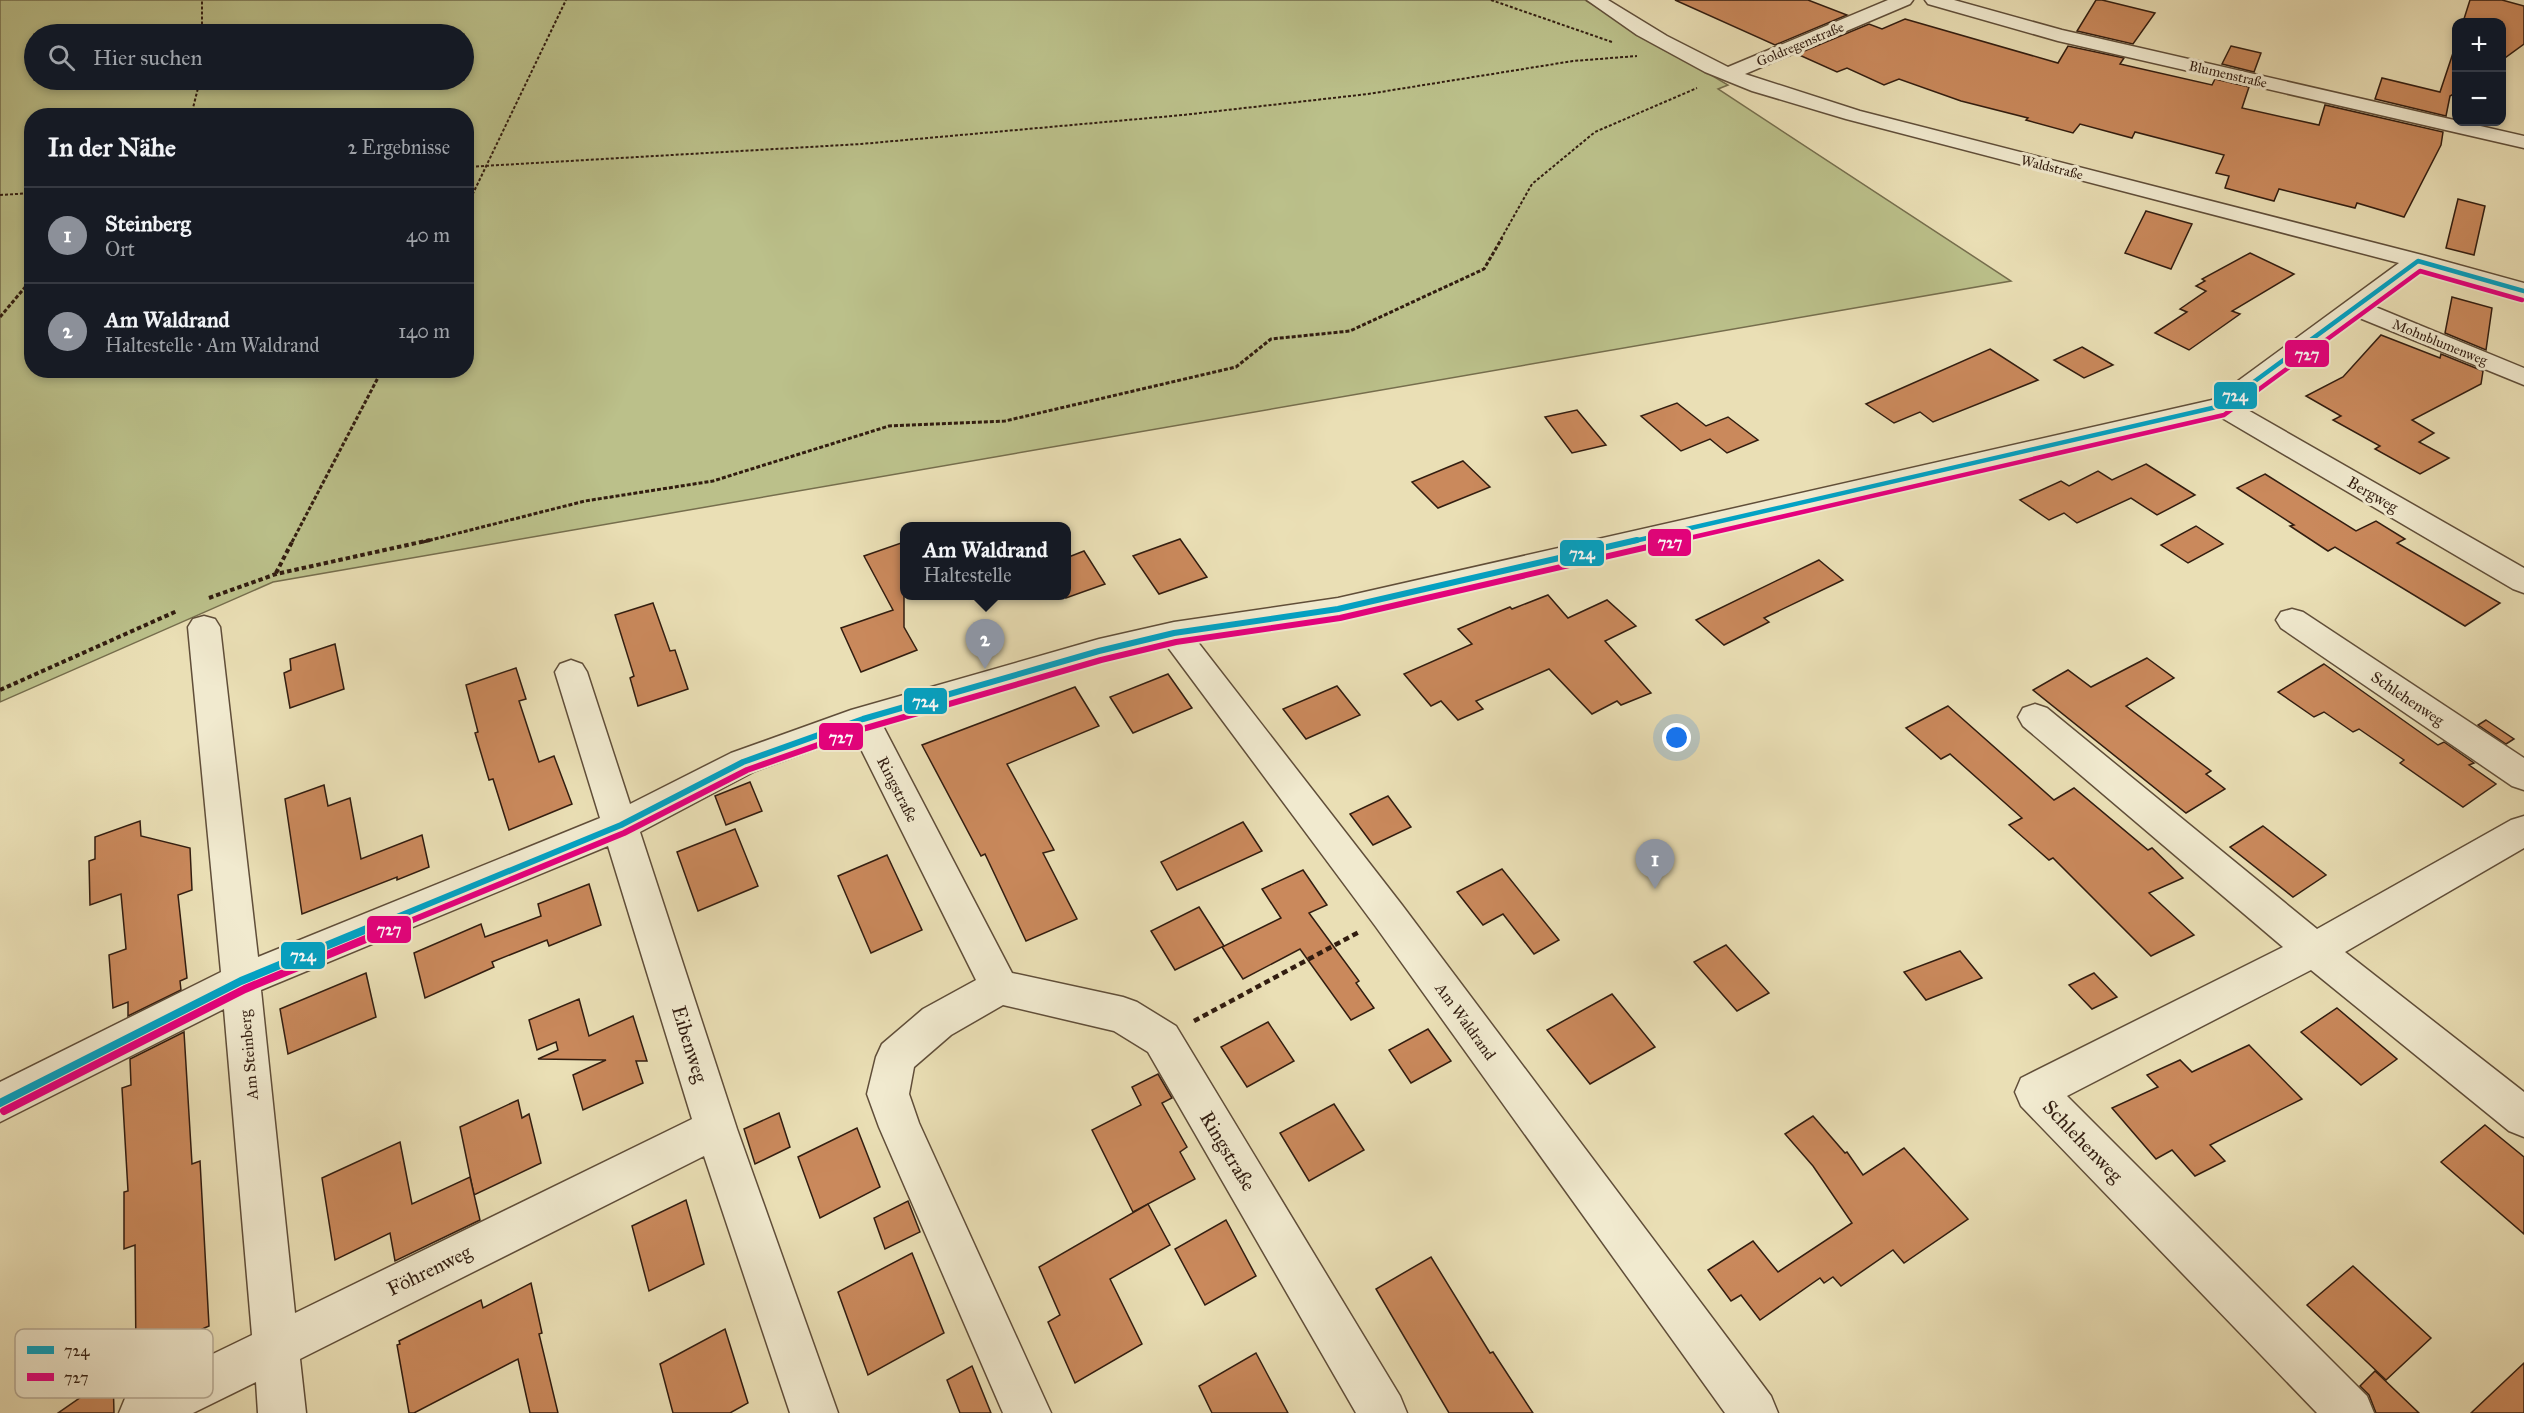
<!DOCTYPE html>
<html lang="de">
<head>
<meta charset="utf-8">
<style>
  body { margin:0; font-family:"IM FELL Great Primer",serif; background:#20242c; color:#f1f3f6 }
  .controls { position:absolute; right:18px; top:18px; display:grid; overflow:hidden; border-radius:12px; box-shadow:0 3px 9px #0003 }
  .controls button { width:54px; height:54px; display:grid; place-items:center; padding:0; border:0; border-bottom:2px solid #363941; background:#171b24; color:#f1f3f6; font:30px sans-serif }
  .you { position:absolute; left:1677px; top:738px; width:21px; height:21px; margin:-15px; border:4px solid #fff; border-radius:50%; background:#1a73e8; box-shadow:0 0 0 9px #1a73e833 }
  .badge { display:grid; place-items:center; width:39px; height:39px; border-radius:50%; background:#8c9099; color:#fff; font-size:20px; font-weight:700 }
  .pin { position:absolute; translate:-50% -50px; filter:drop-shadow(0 2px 3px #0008) }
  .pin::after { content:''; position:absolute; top:32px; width:21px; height:18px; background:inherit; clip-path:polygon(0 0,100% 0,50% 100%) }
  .popup { position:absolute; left:900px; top:522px; width:171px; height:78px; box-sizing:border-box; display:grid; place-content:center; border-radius:12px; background:#171b24; filter:drop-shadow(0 2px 4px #0005); font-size:20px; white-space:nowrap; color:#9ea1a6 }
  .popup b { font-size:22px; color:#f1f3f6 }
  .popup::after { content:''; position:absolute; left:50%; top:100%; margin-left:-12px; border:12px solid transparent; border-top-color:#171b24 }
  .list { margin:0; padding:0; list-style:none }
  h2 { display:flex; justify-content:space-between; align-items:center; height:78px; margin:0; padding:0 24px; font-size:26px }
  h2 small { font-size:20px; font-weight:400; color:#9ea1a6 }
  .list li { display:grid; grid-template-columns:39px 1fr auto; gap:18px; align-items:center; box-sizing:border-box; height:96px; padding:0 24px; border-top:2px solid #363941 }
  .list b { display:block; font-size:22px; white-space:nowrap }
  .list p { margin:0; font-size:20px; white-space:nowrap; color:#9ea1a6 }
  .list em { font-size:20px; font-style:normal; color:#9ea1a6 }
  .icon { flex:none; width:33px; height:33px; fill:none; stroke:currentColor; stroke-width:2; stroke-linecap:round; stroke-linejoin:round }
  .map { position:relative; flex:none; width:2524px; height:1413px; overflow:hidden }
  .search { position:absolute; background:#171b24; box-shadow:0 3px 9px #0003; left:24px; top:24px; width:450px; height:66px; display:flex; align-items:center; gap:15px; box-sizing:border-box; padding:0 21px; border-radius:33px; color:#9ea1a6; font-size:22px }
  .panel { position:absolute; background:#171b24; box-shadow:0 3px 9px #0003; left:24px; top:108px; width:450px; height:270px; border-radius:24px }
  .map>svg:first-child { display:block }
  .green { fill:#bbc08a; stroke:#766e4d; stroke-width:1.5; fill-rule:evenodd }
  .building { fill:#ca895c; stroke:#321d10; stroke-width:1.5 }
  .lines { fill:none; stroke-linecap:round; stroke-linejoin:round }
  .minor-casing { stroke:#604e39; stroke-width:3 }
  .path-far3 { stroke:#321d10; stroke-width:2; stroke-dasharray:3 2; stroke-linecap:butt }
  .path-far2 { stroke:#321d10; stroke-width:3; stroke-dasharray:4 2; stroke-linecap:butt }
  .path-far1 { stroke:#321d10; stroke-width:4; stroke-dasharray:4.5 3; stroke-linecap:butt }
  .path { stroke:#321d10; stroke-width:4.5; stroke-dasharray:6 4; stroke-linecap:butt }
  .minor { fill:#f1eacf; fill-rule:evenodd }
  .bus-1-far2-casing { stroke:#f1eacf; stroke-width:8 }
  .bus-1-far1-casing { stroke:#f1eacf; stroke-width:10 }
  .bus-1-casing { stroke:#f1eacf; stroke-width:12 }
  .bus-2-far2-casing { stroke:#f1eacf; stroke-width:8 }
  .bus-2-far1-casing { stroke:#f1eacf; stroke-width:10 }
  .bus-2-casing { stroke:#f1eacf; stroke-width:12 }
  .bus-1-far2 { stroke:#02a2c4; stroke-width:4.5 }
  .bus-1-far1 { stroke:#02a2c4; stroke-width:6 }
  .bus-1 { stroke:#02a2c4; stroke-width:8 }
  .bus-2-far2 { stroke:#e5007d; stroke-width:4.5 }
  .bus-2-far1 { stroke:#e5007d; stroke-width:6 }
  .bus-2 { stroke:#e5007d; stroke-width:8 }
  .labels { text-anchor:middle; stroke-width:6; stroke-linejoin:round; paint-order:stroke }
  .far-street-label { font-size:14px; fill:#321d10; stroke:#f1eacf }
  .street-label { font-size:16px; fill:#321d10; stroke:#f1eacf }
  .near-street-label { font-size:20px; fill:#321d10; stroke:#f1eacf }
  .key { fill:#f1eacf; stroke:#b8ac96; stroke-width:1.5 }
  .key-label { font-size:16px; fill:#321d10 }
  .line-badge { stroke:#f1eacf; stroke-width:2 }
  .badge-label { font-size:16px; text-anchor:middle; font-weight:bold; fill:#fff }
</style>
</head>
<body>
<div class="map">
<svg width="2524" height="1413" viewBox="0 0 2524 1413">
  <rect width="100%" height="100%" fill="#eadfb5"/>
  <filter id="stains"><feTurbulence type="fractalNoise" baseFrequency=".00333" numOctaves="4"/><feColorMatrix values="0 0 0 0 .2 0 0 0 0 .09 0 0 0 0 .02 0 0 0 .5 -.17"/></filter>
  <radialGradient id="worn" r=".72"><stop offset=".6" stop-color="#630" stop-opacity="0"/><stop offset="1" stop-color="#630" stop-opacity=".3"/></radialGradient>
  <!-- green -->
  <path class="green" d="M0 0H1585L1728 85 1718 89 2011 281 273 582 0 702ZM34 34H464V80H34ZM32 116H466V370H32Z"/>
  <!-- building -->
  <g class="building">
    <polygon points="1675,0 1808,0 1847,15 1775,45"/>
    <polygon points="2096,0 2102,0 2155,13 2133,44 2077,31"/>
    <polygon points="2470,0 2502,0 2524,6 2524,44 2502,60 2502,22 2463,22"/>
    <polygon points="1905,19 2058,63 2068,46 2124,58 2120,64 2212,85 2215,79 2249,87 2242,108 2319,125 2325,105 2443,132 2441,145 2404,217 2357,203 2355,208 2279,189 2274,201 2225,188 2229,176 2216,173 2224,155 2135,132 2132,138 2080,124 2073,133 2026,120 2028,118 1961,101 1899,79 1884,85 1847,68 1837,72 1797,54 1869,24 1882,29"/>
    <polygon points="2457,41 2457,92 2450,96 2446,116 2375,99 2382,78 2440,92"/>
    <polygon points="2231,46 2261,53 2254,72 2222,64"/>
    <polygon points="2458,199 2485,206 2474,255 2446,248"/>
    <polygon points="2146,211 2192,224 2171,269 2125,253"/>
    <polygon points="2250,253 2294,274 2232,311 2240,314 2189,350 2155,333 2187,312 2180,309 2206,291 2196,286 2205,281 2202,279"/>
    <polygon points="2452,297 2492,308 2486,350 2445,333"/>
    <polygon points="2381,335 2440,358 2441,354 2483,371 2481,384 2412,420 2434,433 2419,442 2449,458 2420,474 2375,449 2380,446 2333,420 2341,416 2306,396 2343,377"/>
    <polygon points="2082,347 2113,365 2084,378 2054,360"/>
    <polygon points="1990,349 2038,380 1933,422 1920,412 1894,423 1866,404"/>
    <polygon points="1677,403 1706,426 1728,417 1758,440 1727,453 1710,439 1681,451 1641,416"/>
    <polygon points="1577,410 1606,445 1572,453 1545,417"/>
    <polygon points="1463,461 1490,487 1438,508 1412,482"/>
    <polygon points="2146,464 2195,495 2157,515 2131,498 2077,523 2064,513 2049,520 2020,500 2061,481 2069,486 2098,471 2112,480"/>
    <polygon points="2265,474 2356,531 2376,521 2405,539 2397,543 2500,603 2465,626 2335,547 2328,551 2290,526 2294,525 2237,488"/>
    <polygon points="2196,526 2223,544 2188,563 2161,545"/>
    <polygon points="1180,539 1207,577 1159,594 1133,556"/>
    <polygon points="904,542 904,627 917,650 861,672 841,628 893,610 864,556"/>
    <polygon points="1084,551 1105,584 1066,598 1066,558"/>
    <polygon points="1819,560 1843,580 1764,618 1769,622 1724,645 1696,620"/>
    <polygon points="1548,595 1568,618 1607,600 1636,626 1605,641 1651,693 1621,705 1617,701 1592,714 1549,669 1476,701 1483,709 1458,720 1441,701 1431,706 1404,674 1472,644 1458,629 1510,607 1512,609"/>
    <polygon points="653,603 670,651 675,650 688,689 638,706 630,678 634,676 615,615"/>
    <polygon points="335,644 344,689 290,708 284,673 291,670 290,659"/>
    <polygon points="2147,658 2174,678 2126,706 2211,771 2206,774 2225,789 2186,813 2033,690 2068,670 2091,687"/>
    <polygon points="2324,664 2438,745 2444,742 2474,763 2469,765 2496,784 2463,807 2400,763 2404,760 2359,729 2353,732 2324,712 2314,717 2278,692"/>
    <polygon points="516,668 526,699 519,701 539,762 554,756 572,804 509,830 493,779 489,780 475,733 478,732 466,685"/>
    <polygon points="1168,674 1192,708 1133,733 1110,697"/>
    <polygon points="1337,686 1360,715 1306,739 1283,709"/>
    <polygon points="1075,687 1099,726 1007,764 1054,850 1043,853 1077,919 1026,941 985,854 981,856 922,745"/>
    <polygon points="1948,706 2054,800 2074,788 2148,850 2152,848 2183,878 2149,893 2194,935 2151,956 2053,858 2049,860 2009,825 2022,818 1950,754 1941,759 1906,728"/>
    <polygon points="2486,720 2514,739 2506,744 2478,725"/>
    <polygon points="750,782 762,811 726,825 715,796"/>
    <polygon points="324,785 328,806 350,798 361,859 422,835 429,867 397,880 397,877 302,914 285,799"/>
    <polygon points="1388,796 1411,827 1373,845 1350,814"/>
    <polygon points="140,821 141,836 190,848 192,890 178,895 187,978 180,981 181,990 128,1016 128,1002 113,1008 109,955 126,949 121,894 90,905 89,861 95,859 95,837"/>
    <polygon points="1243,822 1262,851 1177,890 1161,862"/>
    <polygon points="2263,826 2326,875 2293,897 2230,847"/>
    <polygon points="735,829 758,886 698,911 677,852"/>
    <polygon points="887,855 922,930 871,953 838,876"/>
    <polygon points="1502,869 1559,940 1534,954 1503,914 1483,925 1457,892"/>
    <polygon points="1303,870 1327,905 1309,913 1359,981 1356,983 1374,1008 1351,1020 1300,949 1243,979 1222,947 1281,918 1262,889"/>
    <polygon points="589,884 601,925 549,946 547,940 492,962 494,967 425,998 414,953 481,924 485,937 541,916 538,904"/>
    <polygon points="1199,907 1224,946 1175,970 1151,931"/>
    <polygon points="1726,945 1769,993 1737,1011 1694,962"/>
    <polygon points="1960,951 1982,978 1926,1000 1904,972"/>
    <polygon points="366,973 376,1017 288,1054 280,1009"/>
    <polygon points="2094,973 2117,997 2092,1009 2069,985"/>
    <polygon points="1612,994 1655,1047 1590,1084 1547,1030"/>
    <polygon points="579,999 589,1036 633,1016 647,1061 636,1061 643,1083 583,1110 573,1075 606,1060 538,1059 558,1050 556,1042 537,1050 529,1020"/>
    <polygon points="2337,1008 2397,1059 2361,1085 2301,1032"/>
    <polygon points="1268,1022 1294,1061 1247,1087 1221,1047"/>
    <polygon points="1428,1029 1451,1061 1411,1083 1389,1050"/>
    <polygon points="184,1032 192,1164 200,1161 209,1326 136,1359 135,1245 124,1249 124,1192 128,1191 122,1088 131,1085 130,1059"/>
    <polygon points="2249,1045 2302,1099 2210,1145 2225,1161 2195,1176 2172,1150 2156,1159 2112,1108 2158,1087 2147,1075 2180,1060 2192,1072"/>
    <polygon points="1158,1074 1172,1098 1162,1103 1187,1147 1180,1152 1195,1179 1133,1212 1092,1130 1141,1105 1132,1087"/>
    <polygon points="518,1100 522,1118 529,1114 541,1163 474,1195 460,1127"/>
    <polygon points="1334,1104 1364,1150 1309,1181 1280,1133"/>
    <polygon points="779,1113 790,1147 755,1164 744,1129"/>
    <polygon points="1813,1116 1845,1153 1847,1152 1863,1175 1904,1148 1968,1219 1904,1263 1893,1250 1841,1286 1833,1277 1824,1283 1820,1278 1760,1320 1741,1295 1731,1301 1708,1270 1753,1241 1778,1272 1852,1223 1813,1166 1785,1134"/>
    <polygon points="2485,1125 2524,1157 2524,1234 2441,1162"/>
    <polygon points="857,1128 880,1187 820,1218 798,1157"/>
    <polygon points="400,1142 412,1204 470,1177 480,1220 395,1261 390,1233 335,1260 322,1178"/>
    <polygon points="686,1200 704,1264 649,1291 632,1226"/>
    <polygon points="908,1201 920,1232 885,1249 874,1218"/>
    <polygon points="1148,1204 1170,1245 1110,1279 1142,1344 1075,1383 1048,1322 1060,1315 1039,1267"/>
    <polygon points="1226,1220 1256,1276 1205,1305 1175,1249"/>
    <polygon points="912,1253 944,1333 868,1375 838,1292"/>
    <polygon points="1431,1257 1490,1353 1493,1352 1533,1413 1449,1413 1376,1289"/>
    <polygon points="2353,1266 2431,1338 2386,1380 2307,1305"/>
    <polygon points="531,1283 542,1333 539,1334 558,1413 530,1413 518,1359 414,1413 409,1413 397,1345 400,1344 399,1341 481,1300 483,1308"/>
    <polygon points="725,1329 748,1403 730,1413 673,1413 660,1364"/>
    <polygon points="1256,1353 1288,1413 1212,1413 1199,1386"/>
    <polygon points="2524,1363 2524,1413 2471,1413"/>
    <polygon points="972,1366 991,1413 960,1413 947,1380"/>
    <polygon points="2375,1371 2419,1413 2376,1413 2369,1395 2360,1386"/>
    <polygon points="113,1375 114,1413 58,1413"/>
  </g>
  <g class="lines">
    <!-- minor casing -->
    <g class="minor-casing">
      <g id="minor">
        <path d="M1587 0H1608L1667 36 1728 67 1888 0H1913L1910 4 1745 74 1860 111 2426 256 2524 283V298L2422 270 2373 306 2524 368V385L2357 317 2239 405 2524 568V593L2513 589 2217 415 1338 620 1197 641 1402 905 1771 1396 1778 1413H1725L1376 927 1167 646 1099 663 883 726 1012 973 1123 997 1137 1002 1176 1026 1400 1396 1407 1413H1356L1148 1052 1114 1031 1003 1005 951 1035 914 1067 909 1094 919 1123 1051 1413H1003L879 1127 867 1094 876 1057 882 1044 923 1009 976 980 854 735 755 771 640 832 737 1129 838 1413H790L704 1156 300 1359 306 1413H258L256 1382 193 1413H119L126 1396 252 1335 224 1009 0 1122V1082L221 972 188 627 193 619 204 616 215 619 220 627 258 957 600 818 555 672 560 664 571 660 582 664 587 672 630 804 731 753 851 710 1099 639 1174 622 1338 598 2212 400 2399 263 1846 119 1752 91 1705 72 1637 35ZM608 846 692 1119 295 1313 261 990Z"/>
        <polygon points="1925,0 1954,0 2062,30 2524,136 2524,148 2058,41 1928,4"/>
        <polygon points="2292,609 2303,612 2524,758 2524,790 2512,786 2281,628 2276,620 2281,612"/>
        <polygon points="2035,704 2047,708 2317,929 2511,820 2524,816 2524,848 2345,952 2524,1092 2524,1137 2509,1131 2311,970 2067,1096 2367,1396 2374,1413 2317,1413 2021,1106 2015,1092 2021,1078 2283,947 2023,726 2018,717 2023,708"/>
      </g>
    </g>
    <!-- path-far3 -->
    <g class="path-far3">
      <polyline points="1491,0 1612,42"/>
      <polyline points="199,34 202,24 202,0"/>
      <polyline points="191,116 200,80"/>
      <polyline points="466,167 861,144 1183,115 1368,94 1573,61 1637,56"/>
      <polyline points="0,195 32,193"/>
      <polyline points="466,208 566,0"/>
      <polyline points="1501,239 1532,184 1595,132 1697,88"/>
    </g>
    <!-- path-far2 -->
    <g class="path-far2">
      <polyline points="0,317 32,279"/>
      <polyline points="292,542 382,370"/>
      <polyline points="423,542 585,501 713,481 889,426 1005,421 1236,367 1271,339 1350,331 1484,269 1502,238"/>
    </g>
    <!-- path-far1 -->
    <g class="path-far1">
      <polyline points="276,573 293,540"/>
      <polyline points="209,598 276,574 430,540"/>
      <polyline points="0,690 177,611"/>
    </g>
    <!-- path -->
    <polyline class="path" points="1194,1021 1359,932"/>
    <!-- minor -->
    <use href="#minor" class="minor"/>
    <!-- bus-1-far2 casing -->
    <g class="bus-1-far2-casing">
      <polyline id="bus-1-far2" points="1630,542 2221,406 2418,261 2524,291"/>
    </g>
    <!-- bus-1-far1 casing -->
    <g class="bus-1-far1-casing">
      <polyline id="bus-1-far1" points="375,926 621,825 743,762 863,719 1099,651 1174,633 1338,609 1637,540"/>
    </g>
    <!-- bus-1 casing -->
    <g class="bus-1-casing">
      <polyline id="bus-1" points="0,1103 241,981 379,924"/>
    </g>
    <!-- bus-2-far2 casing -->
    <g class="bus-2-far2-casing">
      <polyline id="bus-2-far2" points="1672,542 2224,415 2420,271 2522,300"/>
    </g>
    <!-- bus-2-far1 casing -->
    <g class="bus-2-far1-casing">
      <polyline id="bus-2-far1" points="398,926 624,833 747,770 866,728 1101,660 1176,642 1340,618 1678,540"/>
    </g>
    <!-- bus-2 casing -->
    <g class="bus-2-casing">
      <polyline id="bus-2" points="4,1111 245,989 402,924"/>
    </g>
    <!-- bus-1-far2 -->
    <use href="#bus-1-far2" class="bus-1-far2"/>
    <!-- bus-1-far1 -->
    <use href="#bus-1-far1" class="bus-1-far1"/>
    <!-- bus-1 -->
    <use href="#bus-1" class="bus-1"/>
    <!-- bus-2-far2 -->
    <use href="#bus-2-far2" class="bus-2-far2"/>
    <!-- bus-2-far1 -->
    <use href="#bus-2-far1" class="bus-2-far1"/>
    <!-- bus-2 -->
    <use href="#bus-2" class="bus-2"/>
  </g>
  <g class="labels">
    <!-- far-street labels -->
    <g class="far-street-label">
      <text transform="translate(1800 44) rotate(-23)" y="5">Goldregenstraße</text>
      <text transform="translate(2228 74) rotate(13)" y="5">Blumenstraße</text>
      <text transform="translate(2052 167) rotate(14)" y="5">Waldstraße</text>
      <text transform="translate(2440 342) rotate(22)" y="5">Mohnblumenweg</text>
    </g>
    <!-- street labels -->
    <g class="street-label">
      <text transform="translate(2373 494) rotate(30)" y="6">Bergweg</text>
      <text transform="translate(2408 698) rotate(34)" y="6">Schlehenweg</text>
      <text transform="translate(898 789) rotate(63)" y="6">Ringstraße</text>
      <text transform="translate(1466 1021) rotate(54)" y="6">Am Waldrand</text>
      <text transform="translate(248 1055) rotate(-95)" y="6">Am Steinberg</text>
    </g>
    <!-- near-street labels -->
    <g class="near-street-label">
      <text transform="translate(690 1044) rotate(73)" y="7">Eibenweg</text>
      <text transform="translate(2083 1141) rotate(46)" y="7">Schlehenweg</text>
      <text transform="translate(1228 1151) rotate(59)" y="7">Ringstraße</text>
      <text transform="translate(429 1270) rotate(-26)" y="7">Föhrenweg</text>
    </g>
  </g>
  <!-- legend -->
  <rect x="15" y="1329" width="198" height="69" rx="9" class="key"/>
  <rect x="27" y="1346" width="27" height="8" fill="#02a2c4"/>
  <rect x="27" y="1373" width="27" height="8" fill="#e5007d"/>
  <g class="key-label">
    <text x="64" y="1356">724</text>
    <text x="64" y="1383">727</text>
  </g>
  <g class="line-badge">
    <rect x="2284" y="339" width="46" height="29" rx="6" fill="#e5007d"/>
    <rect x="2213" y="381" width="45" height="29" rx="6" fill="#02a2c4"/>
    <rect x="1647" y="528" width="45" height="29" rx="6" fill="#e5007d"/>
    <rect x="1559" y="539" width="46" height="28" rx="6" fill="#02a2c4"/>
    <rect x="903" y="687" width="45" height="28" rx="6" fill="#02a2c4"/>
    <rect x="818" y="722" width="46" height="29" rx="6" fill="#e5007d"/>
    <rect x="366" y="915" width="46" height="29" rx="6" fill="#e5007d"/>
    <rect x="280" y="941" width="46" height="29" rx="6" fill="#02a2c4"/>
  </g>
  <g class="badge-label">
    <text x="2307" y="360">727</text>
    <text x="2235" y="401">724</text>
    <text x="1670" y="548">727</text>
    <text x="1582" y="559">724</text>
    <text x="925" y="707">724</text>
    <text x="841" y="743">727</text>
    <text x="389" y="935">727</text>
    <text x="303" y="961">724</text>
  </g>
  <rect width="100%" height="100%" filter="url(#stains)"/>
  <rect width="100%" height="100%" fill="url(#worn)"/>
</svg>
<div class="controls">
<button>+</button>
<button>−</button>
</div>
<div class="you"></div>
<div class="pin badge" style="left:1655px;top:889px">1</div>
<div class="pin badge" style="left:985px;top:669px">2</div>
<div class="popup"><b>Am Waldrand</b>Haltestelle</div>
<div class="search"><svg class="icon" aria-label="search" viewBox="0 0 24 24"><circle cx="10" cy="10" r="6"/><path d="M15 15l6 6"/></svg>Hier suchen</div>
<section class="panel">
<h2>In der Nähe<small>2 Ergebnisse</small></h2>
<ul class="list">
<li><span class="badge">1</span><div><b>Steinberg</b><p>Ort</p></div><em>40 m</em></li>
<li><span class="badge">2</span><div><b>Am Waldrand</b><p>Haltestelle · Am Waldrand</p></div><em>140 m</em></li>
</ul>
</section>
</div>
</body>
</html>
